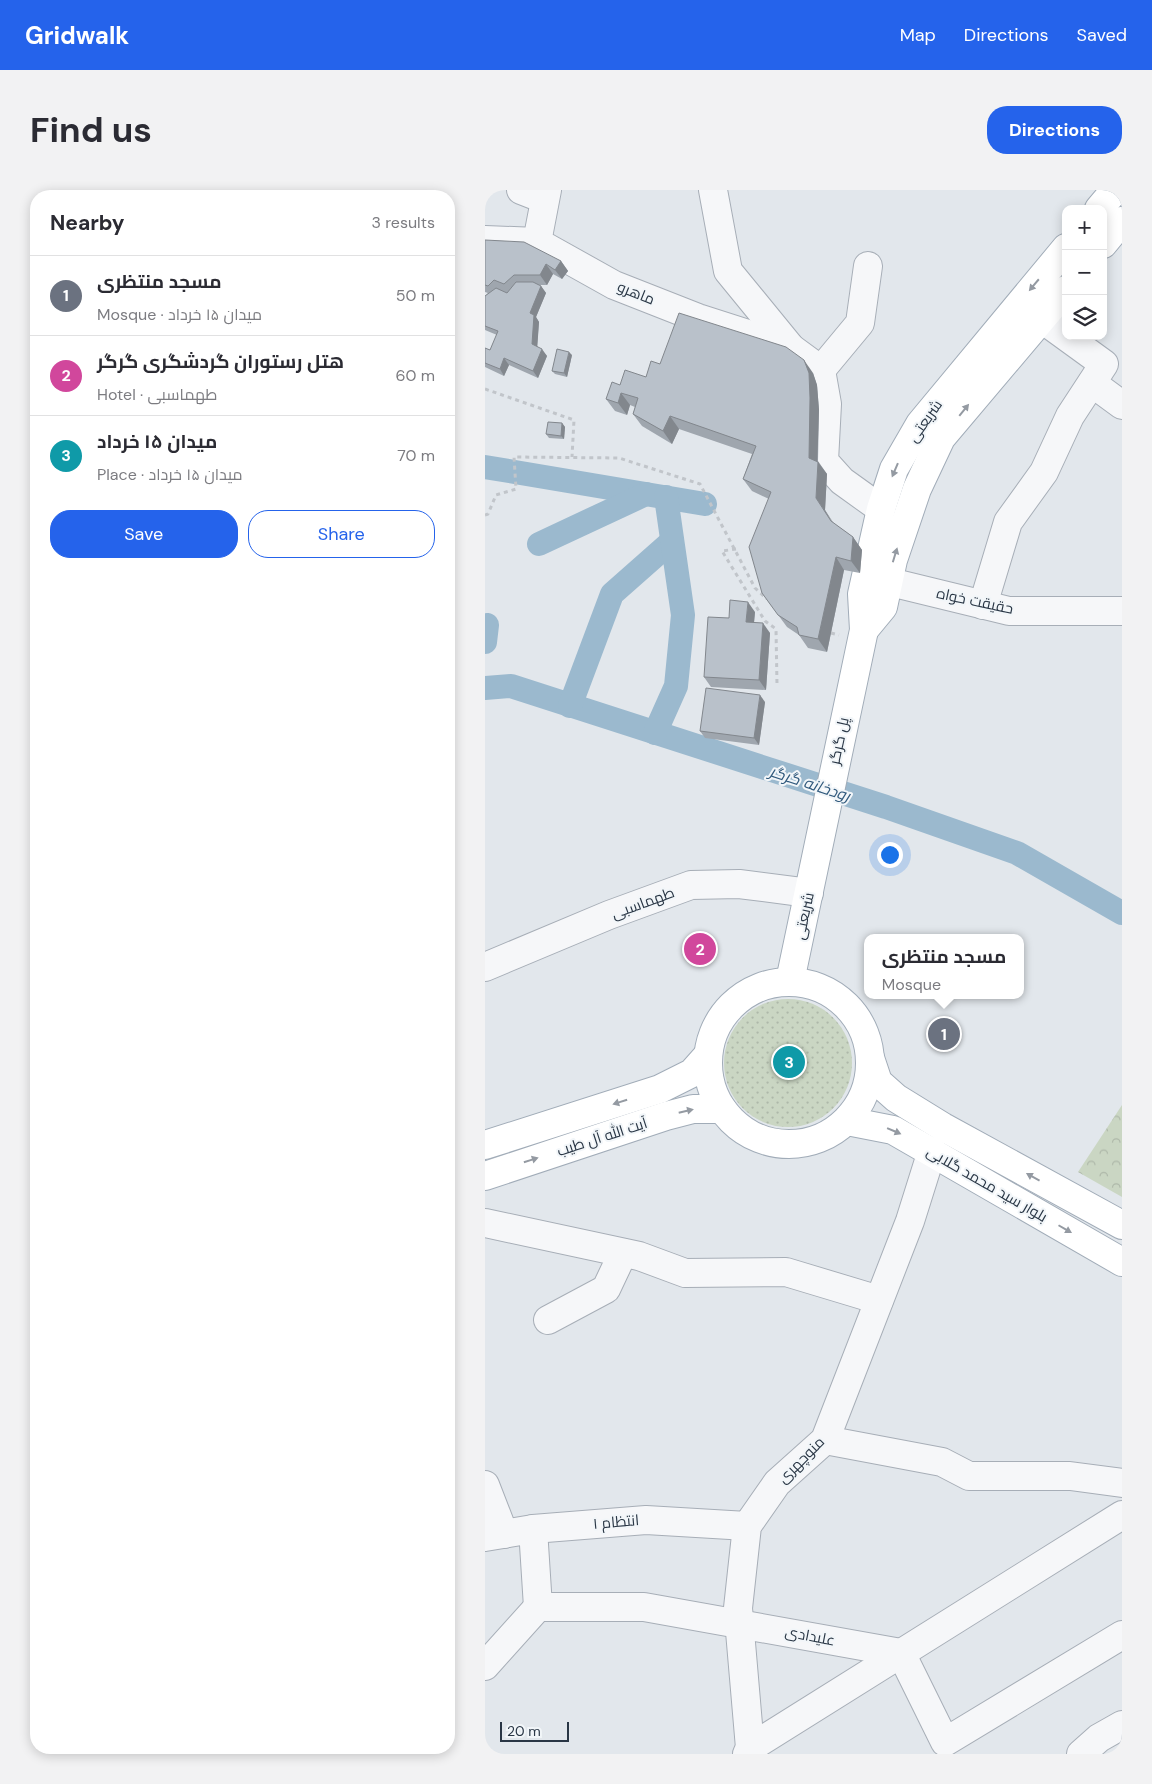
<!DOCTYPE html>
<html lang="en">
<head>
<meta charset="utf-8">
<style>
  body { margin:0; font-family:"DM Sans",Cairo,sans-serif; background:#f2f2f3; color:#2b2b33 }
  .controls { position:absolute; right:15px; top:15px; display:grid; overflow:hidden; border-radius:10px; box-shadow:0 2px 12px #0003 }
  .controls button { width:45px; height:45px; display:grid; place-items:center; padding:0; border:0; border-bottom:1px solid #e1e1e2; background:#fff; color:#2b2b33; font:25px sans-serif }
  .scale { position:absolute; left:15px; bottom:12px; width:69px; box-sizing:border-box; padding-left:5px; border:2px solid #293645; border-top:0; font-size:14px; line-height:18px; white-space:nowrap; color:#293645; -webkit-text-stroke:4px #f2f6f9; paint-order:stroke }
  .you { position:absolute; left:404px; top:664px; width:18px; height:18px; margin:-12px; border:4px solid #fff; border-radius:50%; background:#1a73e8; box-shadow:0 0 0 8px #1a73e833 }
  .badge { display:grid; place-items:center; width:32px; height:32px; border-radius:50%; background:#2563eb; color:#fff; font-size:16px; font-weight:700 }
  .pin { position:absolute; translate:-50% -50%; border:2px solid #fff; box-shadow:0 1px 5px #0006 }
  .popup { position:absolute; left:379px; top:744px; width:160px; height:65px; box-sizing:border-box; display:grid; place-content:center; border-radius:10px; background:#fff; filter:drop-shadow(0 1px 4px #0005); font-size:16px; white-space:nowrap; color:#7c7c81 }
  .popup b { font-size:19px; color:#2b2b33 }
  .popup::after { content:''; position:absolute; left:50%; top:100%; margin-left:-10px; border:10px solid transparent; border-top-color:#fff }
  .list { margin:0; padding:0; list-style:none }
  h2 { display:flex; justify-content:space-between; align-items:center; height:65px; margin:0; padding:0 20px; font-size:21px }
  h2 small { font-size:16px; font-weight:400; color:#7c7c81 }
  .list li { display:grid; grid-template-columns:32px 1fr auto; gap:15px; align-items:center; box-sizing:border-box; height:80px; padding:0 20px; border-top:1px solid #e1e1e2 }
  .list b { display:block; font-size:19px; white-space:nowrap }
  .list p { margin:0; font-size:16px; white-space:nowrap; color:#7c7c81 }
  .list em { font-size:16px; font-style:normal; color:#7c7c81 }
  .actions { display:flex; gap:10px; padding:15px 20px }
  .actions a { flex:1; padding:11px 0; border:1px solid #2563eb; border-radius:20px; text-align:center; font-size:18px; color:#2563eb }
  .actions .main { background:#2563eb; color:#fff }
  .icon { flex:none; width:28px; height:28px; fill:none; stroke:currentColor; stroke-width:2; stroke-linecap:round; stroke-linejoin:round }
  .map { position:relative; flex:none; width:637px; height:1564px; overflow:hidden; border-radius:20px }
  header { display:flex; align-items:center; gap:30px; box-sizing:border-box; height:70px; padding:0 25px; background:#2563eb; color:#fff }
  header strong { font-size:24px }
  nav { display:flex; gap:28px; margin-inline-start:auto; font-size:18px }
  .intro { display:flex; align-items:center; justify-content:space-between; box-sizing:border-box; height:120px; padding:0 30px }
  h1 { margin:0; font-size:35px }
  .button { padding:12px 22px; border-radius:20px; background:#2563eb; color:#fff; font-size:18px; font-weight:700 }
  main { display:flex; gap:30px; padding:0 30px }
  aside { flex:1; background:#fff; border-radius:20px; box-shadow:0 2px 12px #0003 }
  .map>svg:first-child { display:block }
  .grass { fill:url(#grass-dots) }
  .forest { fill:url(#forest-crowns) }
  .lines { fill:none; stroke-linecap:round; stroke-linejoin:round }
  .canal { stroke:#9bb9ce; stroke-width:24 }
  .minor-casing { stroke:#a7aeb7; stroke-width:30 }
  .major-casing { stroke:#a1acb8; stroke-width:30 }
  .path { stroke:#c1c5ca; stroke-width:3; stroke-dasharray:4 4; stroke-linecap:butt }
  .minor { stroke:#f6f7f9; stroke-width:28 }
  .major { stroke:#fff; stroke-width:28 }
  .wall { fill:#9fa6ae }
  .shaded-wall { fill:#82878d }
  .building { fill:#b9c1ca; stroke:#82878d }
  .oneway { fill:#949aa2 }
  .labels { text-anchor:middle; stroke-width:4; stroke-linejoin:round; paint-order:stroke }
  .street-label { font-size:15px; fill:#293645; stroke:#f2f6f9 }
  .water-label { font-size:16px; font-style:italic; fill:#30597c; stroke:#f2f6f9 }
</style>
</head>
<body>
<header>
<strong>Gridwalk</strong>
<nav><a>Map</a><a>Directions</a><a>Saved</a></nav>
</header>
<div class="intro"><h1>Find us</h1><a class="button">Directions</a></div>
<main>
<aside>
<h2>Nearby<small>3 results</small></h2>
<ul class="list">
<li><span class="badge" style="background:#6b7280">1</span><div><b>مسجد منتظری</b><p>Mosque · میدان ۱۵ خرداد</p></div><em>50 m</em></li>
<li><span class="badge" style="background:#d1479c">2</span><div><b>هتل رستوران گردشگری گرگر</b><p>Hotel · طهماسبی</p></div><em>60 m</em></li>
<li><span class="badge" style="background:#0f9aa8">3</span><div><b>میدان ۱۵ خرداد</b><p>Place · میدان ۱۵ خرداد</p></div><em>70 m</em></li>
</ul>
<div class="actions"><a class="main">Save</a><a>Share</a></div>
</aside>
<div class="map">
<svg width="637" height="1564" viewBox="0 0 637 1564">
  <defs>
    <pattern id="grass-dots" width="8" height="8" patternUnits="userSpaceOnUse" patternTransform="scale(1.25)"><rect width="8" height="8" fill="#cad6c3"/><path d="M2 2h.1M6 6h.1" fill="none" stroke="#aeb8a9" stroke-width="1.8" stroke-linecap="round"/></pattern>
    <pattern id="forest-crowns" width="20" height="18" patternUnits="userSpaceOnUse" patternTransform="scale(1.25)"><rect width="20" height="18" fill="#cad6c3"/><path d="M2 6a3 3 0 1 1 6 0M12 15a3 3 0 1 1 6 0" fill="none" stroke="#aeb8a9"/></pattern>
  </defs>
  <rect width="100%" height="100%" fill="#e2e7ec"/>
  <!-- grass -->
  <circle class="grass" cx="303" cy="873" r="64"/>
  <!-- forest -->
  <polygon class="forest" points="637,915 637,1007 593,982"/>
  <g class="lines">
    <!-- canal -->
    <g class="canal">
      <polyline points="0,277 220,314"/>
      <polyline points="54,354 161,304"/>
      <polyline points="0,452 2,435"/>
      <polyline points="0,498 26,496 401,617 532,663 637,723"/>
      <polyline points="85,516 127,404 187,351"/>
      <polyline points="170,543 191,496 198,425 181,307"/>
    </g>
    <!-- minor casing -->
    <g class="minor-casing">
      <g id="minor">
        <polyline points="36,0 59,9"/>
        <polyline points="228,0 243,81 306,158 336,180 342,214 339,271 357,291 396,319"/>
        <polyline points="0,50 52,52 129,95 213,128 306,158"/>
        <polyline points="52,52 62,0"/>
        <polyline points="336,180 375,133 383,76"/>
        <polyline points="607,193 637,215"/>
        <polyline points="405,392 524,421 637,421"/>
        <polyline points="498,415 523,332 559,282 585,226 619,174 557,129"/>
        <polyline points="0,777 124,725 206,695 254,694 324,703"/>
        <polyline points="0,1033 154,1066 200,1083 301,1082 394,1110"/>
        <polyline points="63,1130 121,1099 138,1063"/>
        <polyline points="340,1250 457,1272 484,1286 585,1286 637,1293"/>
        <polyline points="0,1295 19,1344"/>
        <polyline points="48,1339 53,1417"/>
        <polyline points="0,1347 48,1339 161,1330 262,1336"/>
        <polyline points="416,1463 460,1552 637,1445"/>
        <polyline points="0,1476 53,1417 159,1417 416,1463"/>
        <polyline points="265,1558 253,1418 262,1336 292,1293 340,1250 425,1031 447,961"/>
        <polyline points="262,1564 265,1558 637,1325"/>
        <polyline points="596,1564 614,1548 637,1535"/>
      </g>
    </g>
    <!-- major casing -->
    <g class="major-casing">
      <g id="major">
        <polyline points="614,19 630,0"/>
        <polyline points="618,54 637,31"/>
        <polyline points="379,440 398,417 408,370 432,299 456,248 581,100"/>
        <polyline points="305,791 379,440 377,404 396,319 409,279 435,234 581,58"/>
        <circle cx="304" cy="873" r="81"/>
        <polyline points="385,868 393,892 411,908 458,937 637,1035"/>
        <polyline points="362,931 408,940 637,1072"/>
        <polyline points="0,955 175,899 207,883 223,865"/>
        <polyline points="0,986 181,926 208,919 237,919"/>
      </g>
    </g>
    <!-- path -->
    <g class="path">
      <polyline points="0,199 89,230 87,267"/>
      <polyline points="0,325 3,324 11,305 31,299 29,267 134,268 215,294 270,398 282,409"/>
      <polyline points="251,359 237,361 280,431 291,439 292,495"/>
      <polyline points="346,443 354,445"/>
    </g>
    <!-- minor -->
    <use href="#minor" class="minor"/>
    <!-- major -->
    <use href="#major" class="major"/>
  </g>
  <!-- wall -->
  <g class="wall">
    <polygon points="0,50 76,71 83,81 77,89 68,84 62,95 53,95 56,96 61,103 51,127 54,132 52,156 62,166 53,188 24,175 19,186 0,177 0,158 5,160 12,145 0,140 0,106 3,103 0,102"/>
    <polygon points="87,165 82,187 70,184 67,181"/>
    <polygon points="175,174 328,183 332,195 334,220 333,271 342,284 340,320 347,332 368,347 377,360 375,383 359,380 342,462 323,458 314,445 302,437 277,403 284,309 267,301 258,289 267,264 194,239 187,254 157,236 148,224 150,217 145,215 142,225 130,221 121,209 135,195 161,187"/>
    <polygon points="77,233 80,237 79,249 64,248 61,244"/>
    <polygon points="270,422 269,433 285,443 281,500 226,497 219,487 244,428"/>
    <polygon points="280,512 274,555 220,548 215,541"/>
  </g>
  <!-- shaded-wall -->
  <g class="shaded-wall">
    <polygon points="76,71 83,81 77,89 70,80"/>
    <polygon points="61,74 68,84 62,95 55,85"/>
    <polygon points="56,96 61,103 51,127 54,132 52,161 47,154 45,123"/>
    <polygon points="57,159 62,166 53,188 48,181"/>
    <polygon points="84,162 87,165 82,187 79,183"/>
    <polygon points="19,168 24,175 19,186 15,179"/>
    <polygon points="319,170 328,183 332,195 334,220 332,281 324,268"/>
    <polygon points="136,203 145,215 142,225 133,213"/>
    <polygon points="185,226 194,239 187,254 178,241"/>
    <polygon points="77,233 80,237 79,249 76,246"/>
    <polygon points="333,272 342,284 340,320 355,343 331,308"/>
    <polygon points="368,347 377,360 375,383 366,371"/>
    <polygon points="351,367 359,380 342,462 333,449"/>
    <polygon points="263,412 270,422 268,442 261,432"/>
    <polygon points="278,433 285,443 281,500 274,490"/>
    <polygon points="275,505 280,512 274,555 269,548"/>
  </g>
  <!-- building -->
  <g class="building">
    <polygon points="0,50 39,52 76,71 70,80 61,74 55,85 29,85 19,94 9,90 3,96 0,95"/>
    <polygon points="31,92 48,92 56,96 45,123 49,125 47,154 57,159 48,181 19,168 15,179 0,173 0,158 5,160 13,141 0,136 0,106 11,98 22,103"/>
    <polygon points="194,123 301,157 319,170 324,183 325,208 324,268 333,272 331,308 346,331 368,347 366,371 351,367 333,449 314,445 312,437 293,425 277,403 264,357 286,302 258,289 271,256 185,226 178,241 148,224 153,208 136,203 133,213 121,209 127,192 135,195 140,180 161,187 166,171 175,174"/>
    <polygon points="72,159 84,162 79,183 67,181"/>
    <polygon points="63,232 77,233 76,246 61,244"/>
    <polygon points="245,410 263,412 261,432 278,433 274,490 219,487 223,427 244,428"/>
    <polygon points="221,498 275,505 269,548 215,541"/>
  </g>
  <!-- one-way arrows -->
  <defs><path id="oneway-solid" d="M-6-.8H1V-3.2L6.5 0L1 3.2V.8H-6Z" transform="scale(1.25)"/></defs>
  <g class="oneway">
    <use href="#oneway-solid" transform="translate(549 95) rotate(130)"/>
    <use href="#oneway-solid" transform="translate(479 220) rotate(-51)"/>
    <use href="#oneway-solid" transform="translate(410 280) rotate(113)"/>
    <use href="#oneway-solid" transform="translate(410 365) rotate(-73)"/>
    <use href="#oneway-solid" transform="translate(135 912) rotate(162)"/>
    <use href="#oneway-solid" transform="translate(201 921) rotate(-13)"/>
    <use href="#oneway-solid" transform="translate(409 941) rotate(23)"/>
    <use href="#oneway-solid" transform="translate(46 970) rotate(-18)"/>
    <use href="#oneway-solid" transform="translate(548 987) rotate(-151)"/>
    <use href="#oneway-solid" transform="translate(580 1039) rotate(30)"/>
  </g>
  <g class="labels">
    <!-- street labels -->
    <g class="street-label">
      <text transform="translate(151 103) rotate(22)" y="5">ماهرو</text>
      <text transform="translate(440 231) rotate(-55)" y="5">شریعتی</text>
      <text transform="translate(490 411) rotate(12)" y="5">حقیقت خواه</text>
      <text transform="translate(354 551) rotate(-78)" y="5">پل گرگر</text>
      <text transform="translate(158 713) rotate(-20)" y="5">طهماسبی</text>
      <text transform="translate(319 726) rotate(-78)" y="5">شریعتی</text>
      <text transform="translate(117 947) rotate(-18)" y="5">آیت الله آل طیب</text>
      <text transform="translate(502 994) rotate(30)" y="5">بلوار سید محمد گلابی</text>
      <text transform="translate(316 1270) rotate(-45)" y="5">منوچهری</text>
      <text transform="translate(131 1332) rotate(-5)" y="5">انتظام ۱</text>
      <text transform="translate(325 1446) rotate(11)" y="5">علیدادی</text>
    </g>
    <!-- water labels -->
    <g class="water-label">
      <text transform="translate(325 593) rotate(18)" y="6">رودخانه گرگر</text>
    </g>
  </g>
</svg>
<div class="controls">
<button>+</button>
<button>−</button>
<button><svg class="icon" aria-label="layers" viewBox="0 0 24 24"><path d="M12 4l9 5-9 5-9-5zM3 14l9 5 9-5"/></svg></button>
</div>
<div class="scale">20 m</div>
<div class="you"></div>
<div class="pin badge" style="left:459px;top:844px;background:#6b7280">1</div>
<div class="popup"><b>مسجد منتظری</b>Mosque</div>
<div class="pin badge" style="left:215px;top:759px;background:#d1479c">2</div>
<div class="pin badge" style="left:304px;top:872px;background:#0f9aa8">3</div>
</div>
</main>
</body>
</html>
